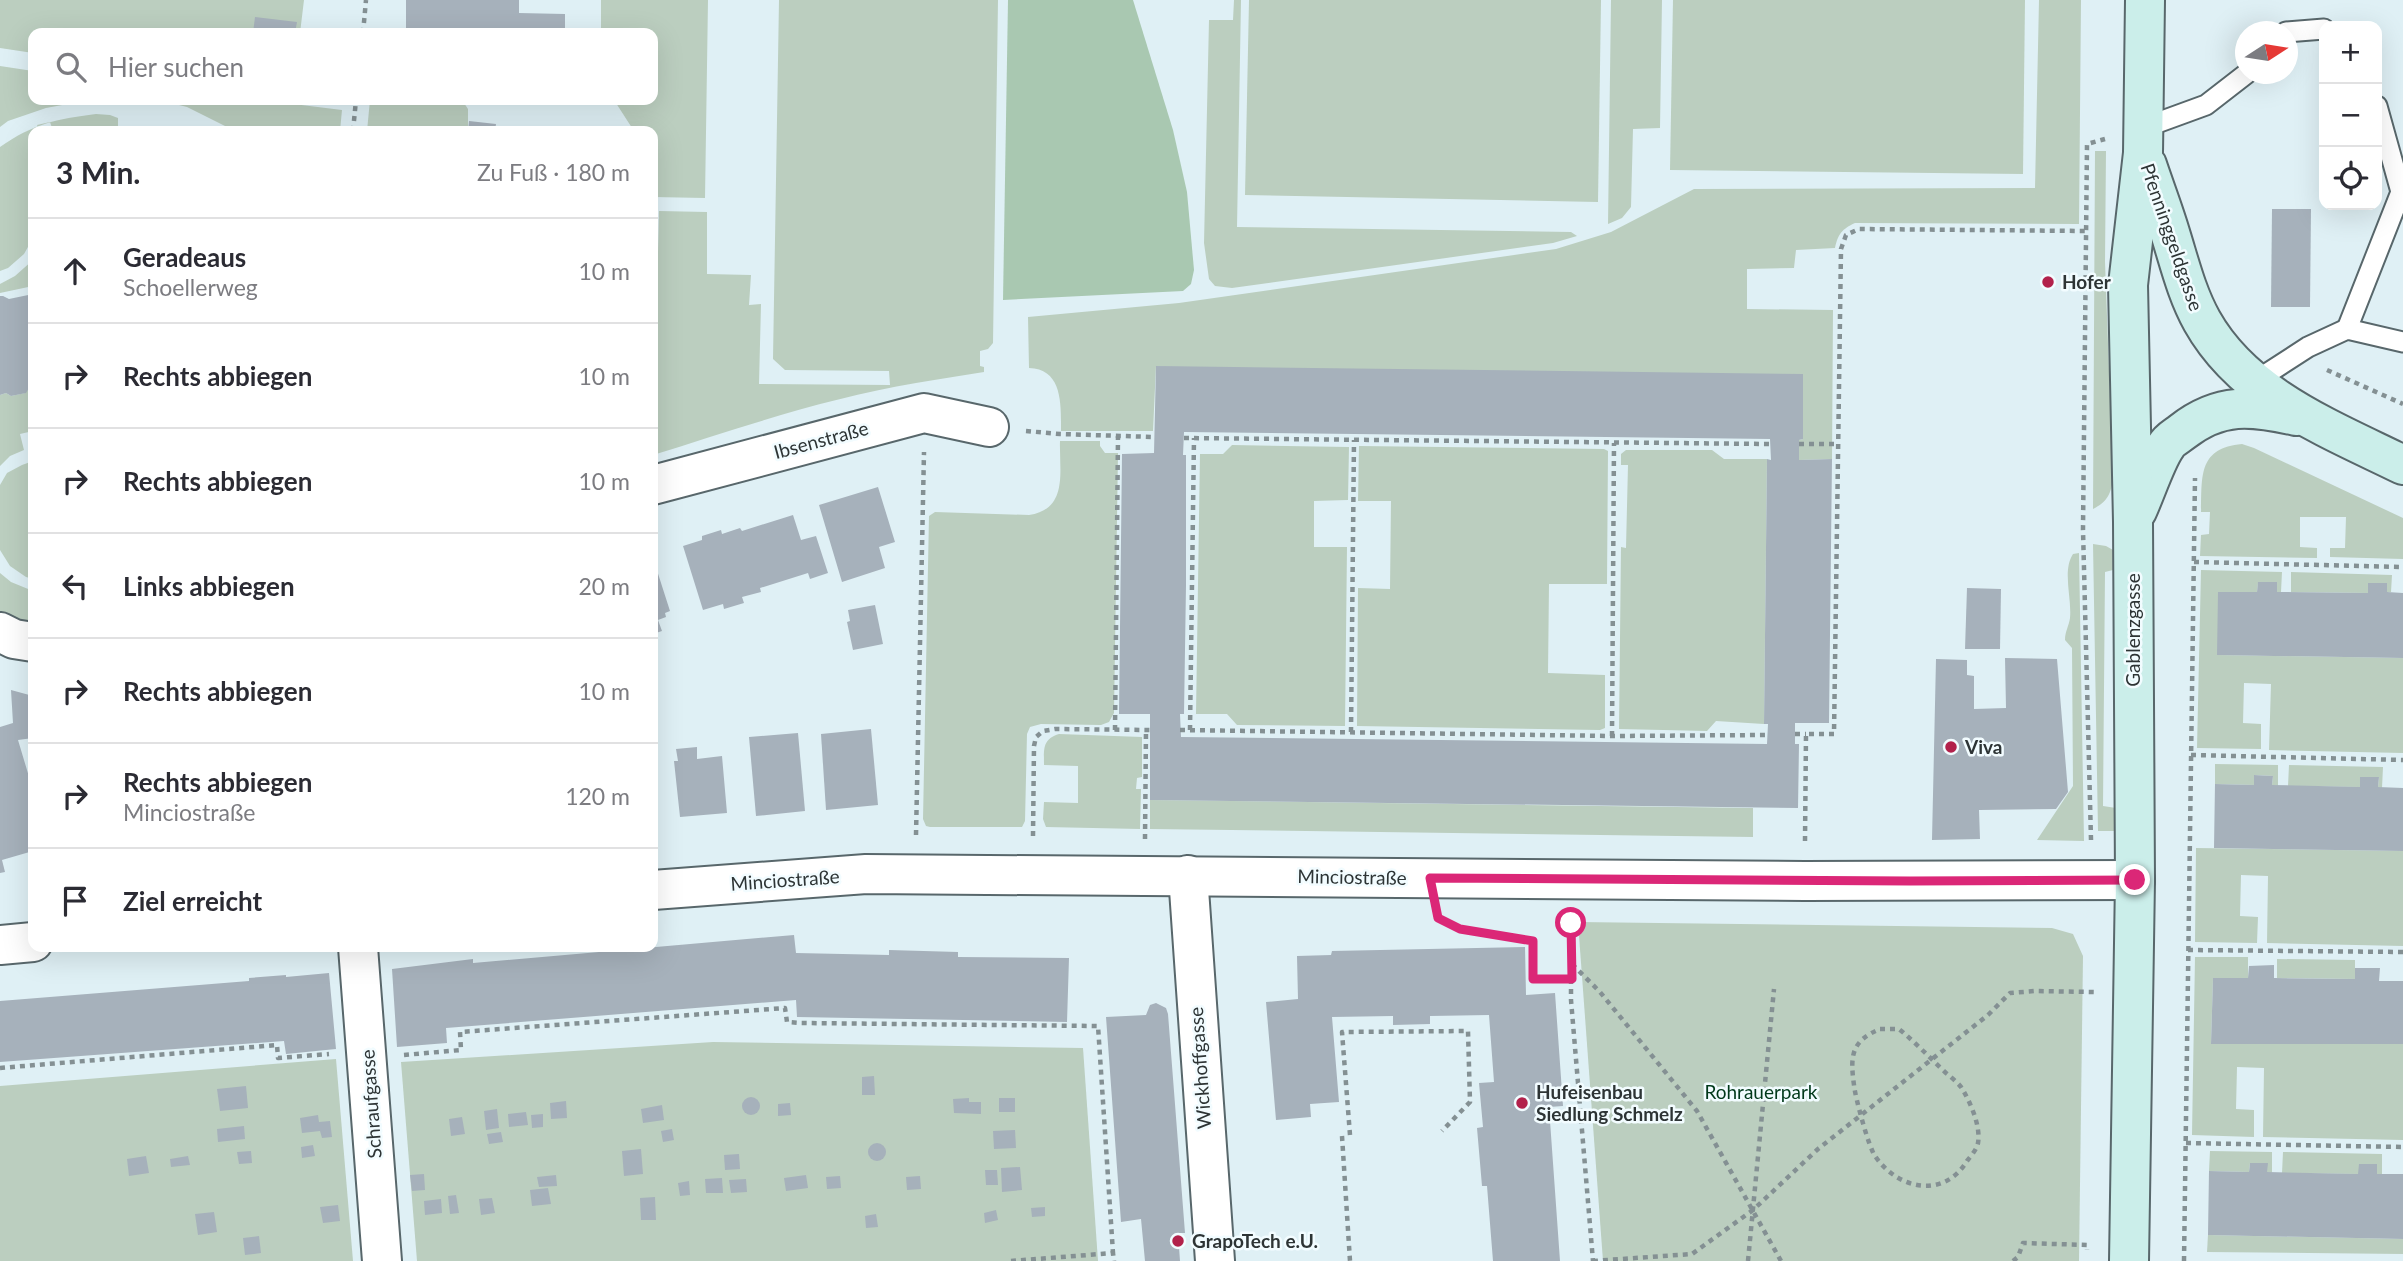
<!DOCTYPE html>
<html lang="de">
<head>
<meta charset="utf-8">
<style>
  body { margin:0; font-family:Lato,sans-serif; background:#f2f2f3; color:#2b2b33 }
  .controls { position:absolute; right:21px; top:21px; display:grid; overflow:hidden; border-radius:14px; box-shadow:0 7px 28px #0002 }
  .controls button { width:63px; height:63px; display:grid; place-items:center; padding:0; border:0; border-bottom:2px solid #e1e1e2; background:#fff; color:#2b2b33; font:35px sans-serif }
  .compass { position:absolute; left:2235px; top:21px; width:63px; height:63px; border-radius:50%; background:#fff; box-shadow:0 7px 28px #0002; rotate:78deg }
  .stop { position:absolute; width:21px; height:21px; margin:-16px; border:5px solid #db2777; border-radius:50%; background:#fff }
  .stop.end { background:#db2777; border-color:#fff; box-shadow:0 2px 7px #0008 }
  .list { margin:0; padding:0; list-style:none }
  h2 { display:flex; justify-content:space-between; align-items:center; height:91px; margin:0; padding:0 28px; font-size:30px }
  h2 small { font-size:23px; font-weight:400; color:#7c7c81 }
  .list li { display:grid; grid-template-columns:46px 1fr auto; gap:21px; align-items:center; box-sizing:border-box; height:105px; padding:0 28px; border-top:2px solid #e1e1e2 }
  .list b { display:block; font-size:26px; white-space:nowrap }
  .list p { margin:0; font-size:23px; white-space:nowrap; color:#7c7c81 }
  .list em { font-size:23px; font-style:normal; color:#7c7c81 }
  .icon { flex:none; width:38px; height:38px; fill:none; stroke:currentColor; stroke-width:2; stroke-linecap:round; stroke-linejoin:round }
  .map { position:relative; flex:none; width:2403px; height:1261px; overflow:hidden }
  .search { position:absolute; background:#fff; box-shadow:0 7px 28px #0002; left:28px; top:28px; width:630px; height:77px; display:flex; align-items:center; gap:18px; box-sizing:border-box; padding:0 24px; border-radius:14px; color:#7c7c81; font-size:26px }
  .panel { position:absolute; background:#fff; box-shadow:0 7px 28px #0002; left:28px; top:126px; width:630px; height:826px; border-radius:14px }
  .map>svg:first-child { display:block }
  .green { fill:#bbcebf }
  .forest { fill:#a9c8b1 }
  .building { fill:#a6b1bb; fill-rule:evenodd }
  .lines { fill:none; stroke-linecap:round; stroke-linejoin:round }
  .lane-casing { stroke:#58676b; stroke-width:23 }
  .street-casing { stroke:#58676b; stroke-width:42 }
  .secondary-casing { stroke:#58676b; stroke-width:42 }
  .path { stroke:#849093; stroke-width:4.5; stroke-dasharray:5 5; stroke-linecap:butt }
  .lane { stroke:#fff; stroke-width:19 }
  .street { stroke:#fff; stroke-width:38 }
  .secondary { stroke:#cbeeea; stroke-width:38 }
  .route { stroke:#db2777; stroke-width:9 }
  .poi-dot { fill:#b2214b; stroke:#f2fcff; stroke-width:2.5 }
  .labels { text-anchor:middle; stroke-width:5; stroke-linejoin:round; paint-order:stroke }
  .street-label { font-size:19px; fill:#2d3435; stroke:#f2fcff }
  .poi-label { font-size:19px; font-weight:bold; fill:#2d3435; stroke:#f2fcff; text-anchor:start }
  .park-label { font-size:19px; fill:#01391a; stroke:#f2fcff }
</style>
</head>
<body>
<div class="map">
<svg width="2403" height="1261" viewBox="0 0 2403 1261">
  <rect width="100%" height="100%" fill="#dff0f5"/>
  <!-- green -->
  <g class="green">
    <polygon points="0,0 304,0 300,33 33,33 33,53 0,48"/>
    <polygon points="601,0 708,0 705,198 653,197 653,131 634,131 614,100 653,100 653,33 601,33"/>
    <path d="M779 0H998L993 343 988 349 980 351V366L984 367V372C961 376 938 379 916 383 826 398 739 428 653 455L659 211 707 212V274L751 275 749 305 761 304 759 384 890 385 889 371 785 370 773 359Z"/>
    <polygon points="1234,0 1241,0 1237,227 1571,232 1577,236 1553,243 1232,288 1215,286 1209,279 1204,243 1209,20 1233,20"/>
    <polygon points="1249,0 1601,0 1598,202 1245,195"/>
    <polygon points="1611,0 1662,0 1660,128 1633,129 1631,207 1622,218 1608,224"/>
    <polygon points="1673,0 2025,0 2023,174 1670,170"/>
    <path d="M2039 0H2081L2079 224 1855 223C1842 229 1838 234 1835 248L1796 250 1794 268 1747 269V309L1833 310 1832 459 1799 460V440L1803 439 1156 366 1153 431H1061C1061 405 1063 369 1029 368L1028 317 1179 303 1556 249 1611 232 1694 189 2035 188Z"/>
    <polygon points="0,66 33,71 33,100 261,100 342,110 340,131 235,131 187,107 163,101 84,101 46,108 8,121 0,127"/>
    <polygon points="370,100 462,100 468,109 468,131 367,131"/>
    <path d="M96 114 110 115 118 118V131H53L50 122 37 125 39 131H33V238L24 254 8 268 0 271V147C33 124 56 119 96 114Z"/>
    <path d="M2095 151H2106L2105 262 2113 479C2111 494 2107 502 2093 509Z"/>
    <polygon points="33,260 33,286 0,293 0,284 15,276"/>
    <polygon points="29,388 33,388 33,431 20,434 24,450 10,456 0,466 0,395 6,393 11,396 25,393"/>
    <path d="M1060 441H1100V446L1105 453H1118L1114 713 1109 722 1101 725 1041 724 1030 727 1027 734 1025 821 1022 827H930L926 826 923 819 929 516 935 512 1029 515C1069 509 1059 471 1060 441Z"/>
    <path d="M2242 444 2254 448 2403 518V559L2330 557V548H2345L2346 517H2300V547L2317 548V558L2200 556 2201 535 2209 534 2210 512H2201C2202 476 2198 448 2242 444Z"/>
    <polygon points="1232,445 1349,447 1348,500 1314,501 1314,547 1347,547 1345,726 1237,725 1227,714 1196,714 1200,454 1223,454"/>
    <polygon points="1359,446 1604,449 1608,451 1607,584 1549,584 1548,673 1605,675 1605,728 1600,730 1357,726 1358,588 1390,589 1391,501 1358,501"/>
    <polygon points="1626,450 1712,450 1724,459 1767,459 1764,724 1716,721 1707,731 1619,729 1621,547 1626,548 1628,465 1621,465 1621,454"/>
    <polygon points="33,461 33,579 26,577 10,566 0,550 0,485 7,473 22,465"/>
    <polygon points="2093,544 2106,546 2113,550 2117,569 2105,572 2103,806 2116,808 2115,831 2098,831"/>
    <path d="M2079 553 2084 841 2037 840 2073 786 2072 648 2065 640C2065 631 2069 626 2070 618 2072 598 2062 571 2073 554Z"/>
    <polygon points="2201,570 2282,572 2281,592 2277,592 2277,582 2258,583 2257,592 2218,655 2403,658 2403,753 2269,750 2271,684 2244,683 2243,723 2261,724 2261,749 2197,748"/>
    <polygon points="2291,572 2392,575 2391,592 2387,592 2386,583 2369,583 2368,593 2291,592"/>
    <polygon points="0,573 11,582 33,591 33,623 0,613"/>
    <path d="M1059 734 1142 737V777L1137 778 1136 789H1141L1140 829 1046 827 1043 819 1044 802 1078 803V766L1044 765C1044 750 1042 739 1059 734Z"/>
    <polygon points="2215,764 2278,765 2278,786 2272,785 2273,776 2255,775 2254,785 2215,784"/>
    <polygon points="2289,765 2383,767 2382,788 2378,787 2379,777 2361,777 2360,787 2288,786"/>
    <polygon points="1150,800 1753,808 1753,837 1150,829"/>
    <polygon points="2196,848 2403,851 2403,946 2267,943 2268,876 2241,875 2240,916 2258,917 2257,943 2195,942"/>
    <polygon points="1578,922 2052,928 2073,934 2083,956 2079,1261 1603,1261"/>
    <polygon points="2195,957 2248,957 2248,978 2213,978 2211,1044 2403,1044 2403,1140 2263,1137 2264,1068 2237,1067 2236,1109 2254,1110 2254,1137 2192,1135"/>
    <polygon points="2277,959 2355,960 2355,979 2277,978"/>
    <polygon points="713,1042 1083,1048 1098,1261 417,1261 401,1062"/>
    <polygon points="336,1059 353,1261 0,1261 0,1086"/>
    <polygon points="2210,1151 2272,1152 2272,1173 2267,1172 2267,1163 2250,1163 2249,1172 2209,1171"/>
    <polygon points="2283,1152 2382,1154 2382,1174 2377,1174 2377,1164 2358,1174 2282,1173"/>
    <polygon points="2208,1235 2403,1239 2403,1254 2207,1252"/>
  </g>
  <!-- forest -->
  <polygon class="forest" points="1008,0 1133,0 1173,130 1187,192 1194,270 1191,284 1183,291 1003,300"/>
  <!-- building -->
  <g class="building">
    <polygon points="406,0 519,0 519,13 565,14 565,33 406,31"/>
    <polygon points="255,17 297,22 295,33 253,33"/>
    <polygon points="469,121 496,124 495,131 468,131"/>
    <polygon points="2272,209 2311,209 2310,307 2271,307"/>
    <polygon points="33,294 33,388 29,388 26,393 11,396 6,393 0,395 0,296 3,296 9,299"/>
    <path d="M1156 366 1803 374V439L1799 440V460L1832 459 1829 723H1795V744H1799L1798 808 1150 800V714H1119L1122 454 1154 453ZM1184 432 1770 439 1771 460 1767 459 1764 724H1768L1767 744 1181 737 1180 714H1184L1186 585V455H1183Z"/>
    <polygon points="878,487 895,542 879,547 885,568 842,582 819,505"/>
    <polygon points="793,515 801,540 816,536 828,573 810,579 808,573 760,588 761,592 742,597 744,603 724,609 723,604 703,610 683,546 702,540 702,536 721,530 722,534 740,528 742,531"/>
    <polygon points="653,558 670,611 665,613 666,617 658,620 662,631 653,634"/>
    <polygon points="2258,582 2277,582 2277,592 2368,593 2368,583 2387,583 2387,592 2403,593 2403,658 2217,655 2218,592 2257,592"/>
    <polygon points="1967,588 2001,589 2000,649 1965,649"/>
    <polygon points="875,605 883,644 853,650 847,622 850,621 848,610"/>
    <polygon points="2005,658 2057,659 2068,792 2056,809 1979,810 1980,839 1932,840 1936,659 1967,660 1967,675 1974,676 1974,709 2006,708"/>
    <polygon points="11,690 33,696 33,738 18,740 33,790 33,851 2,860 5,872 0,873 0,727 13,723"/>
    <polygon points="871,729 878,805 826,810 821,734"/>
    <polygon points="798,733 805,811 756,816 749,737"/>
    <polygon points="697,747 697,759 722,756 727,813 680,817 674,761 678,761 676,749"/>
    <polygon points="2254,775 2273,776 2272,785 2360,787 2360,777 2379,777 2378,787 2403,788 2403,851 2214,848 2215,784 2254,785"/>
    <polygon points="794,935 796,953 889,955 889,950 958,952 958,957 1069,958 1067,1022 797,1017 796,1000 446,1028 447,1043 397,1047 392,969 473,959 473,963"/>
    <polygon points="1525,947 1526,995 1555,993 1563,1106 1549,1107 1560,1261 1493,1261 1487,1186 1482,1186 1477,1128 1483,1127 1479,1083 1494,1082 1489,1015 1430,1016 1430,1024 1393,1025 1393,1016 1332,1017 1339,1102 1310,1104 1311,1117 1276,1120 1266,1002 1298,999 1297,956 1331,955 1332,951"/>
    <polygon points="2274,965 2274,978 2355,979 2355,968 2380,968 2379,981 2403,981 2403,1044 2211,1044 2213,978 2248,978 2249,966"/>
    <polygon points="329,973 336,1049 286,1054 284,1041 0,1062 0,1001 249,981 249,978 286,975 286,977"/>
    <polygon points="1156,1003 1166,1008 1168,1014 1185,1233 1178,1233 1180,1261 1145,1261 1141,1219 1121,1222 1106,1017 1146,1015 1150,1005"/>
    <polygon points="874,1076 875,1095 862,1095 862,1077"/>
    <polygon points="246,1086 248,1108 220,1111 217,1089"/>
    <circle cx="751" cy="1106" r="9"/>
    <polygon points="969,1098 969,1102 981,1102 981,1114 954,1113 953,1099"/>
    <rect x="999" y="1098" width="16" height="14"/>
    <polygon points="566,1101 567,1118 551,1119 550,1103"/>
    <polygon points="790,1103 791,1115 778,1116 778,1104"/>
    <polygon points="662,1105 664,1120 643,1123 641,1109"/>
    <polygon points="497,1109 499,1128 486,1130 484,1111"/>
    <polygon points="526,1112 528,1125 509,1127 508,1114"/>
    <polygon points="543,1114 543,1127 532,1128 531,1115"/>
    <polygon points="318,1115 319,1122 330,1121 332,1137 322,1138 320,1131 302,1133 300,1118"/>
    <polygon points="462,1117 465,1134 451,1136 449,1119"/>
    <polygon points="244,1126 245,1139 218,1142 217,1129"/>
    <polygon points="672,1129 674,1140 663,1142 661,1131"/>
    <polygon points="1015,1130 1016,1148 994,1149 993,1131"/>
    <polygon points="501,1132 503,1142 489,1144 487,1134"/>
    <circle cx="877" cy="1152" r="9"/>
    <polygon points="313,1145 315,1156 302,1158 301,1147"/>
    <polygon points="641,1149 643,1174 624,1176 622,1151"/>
    <polygon points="251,1151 252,1163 239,1164 237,1152"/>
    <polygon points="739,1154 740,1169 725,1170 724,1155"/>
    <polygon points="146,1156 149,1173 129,1176 127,1159"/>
    <polygon points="188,1156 190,1165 171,1167 170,1159"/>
    <polygon points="2250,1163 2268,1163 2267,1172 2358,1174 2359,1164 2377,1164 2377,1174 2403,1174 2403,1239 2208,1235 2209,1171 2249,1172"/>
    <polygon points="1020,1167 1022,1190 1002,1192 1001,1168"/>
    <polygon points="985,1170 997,1170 998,1185 986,1185"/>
    <polygon points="424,1174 425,1190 412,1191 410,1175"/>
    <polygon points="556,1175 557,1186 539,1187 537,1177"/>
    <polygon points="806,1175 808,1188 786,1191 784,1178"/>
    <polygon points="840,1176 841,1188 827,1189 826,1177"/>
    <polygon points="920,1176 921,1189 907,1190 906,1177"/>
    <polygon points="722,1178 723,1193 706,1193 705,1179"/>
    <polygon points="746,1179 747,1192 731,1193 729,1180"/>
    <polygon points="689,1181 690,1195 680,1196 678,1183"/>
    <polygon points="548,1188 551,1204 532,1206 530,1190"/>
    <polygon points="456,1195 459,1213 450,1214 448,1196"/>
    <polygon points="655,1197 656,1220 641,1220 640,1198"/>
    <polygon points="492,1198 495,1213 481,1215 479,1199"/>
    <polygon points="441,1199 442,1213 425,1215 424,1201"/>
    <polygon points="338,1205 340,1221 323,1223 320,1207"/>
    <polygon points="1045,1207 1045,1216 1032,1217 1031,1208"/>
    <polygon points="996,1210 998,1220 985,1223 984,1213"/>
    <polygon points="214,1212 217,1232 198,1235 195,1214"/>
    <polygon points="876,1214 878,1227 866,1228 865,1216"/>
    <polygon points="259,1236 261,1253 245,1255 243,1238"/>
  </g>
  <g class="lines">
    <!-- lane casing -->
    <g class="lane-casing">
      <g id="lane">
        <polyline points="2286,32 2324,29"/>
        <polyline points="2143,128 2206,105 2246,74"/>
        <polyline points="2347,329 2401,192 2377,106"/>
        <polyline points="2254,382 2308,347 2347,329 2403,342"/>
      </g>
    </g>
    <!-- street casing -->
    <g class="street-casing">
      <g id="street">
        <polyline points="653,485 924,413 989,427"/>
        <polyline points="0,632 14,639 33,642"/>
        <polyline points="1188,875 1215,1261"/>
        <polyline points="653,890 866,874 1805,881 2135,880"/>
        <polyline points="0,945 33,942"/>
        <polyline points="358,947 382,1261"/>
      </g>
    </g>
    <!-- secondary casing -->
    <g class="secondary-casing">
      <g id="secondary">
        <path d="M2147 165C2155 189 2164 212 2171 236 2180 265 2187 294 2202 321 2244 396 2330 429 2403 465"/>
        <path d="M2137 511C2145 494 2156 460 2166 446 2169 440 2177 436 2182 432 2220 402 2252 406 2296 416"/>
        <polyline points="2129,1261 2135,880 2133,522 2128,285 2143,153 2145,0"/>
      </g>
    </g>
    <!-- path -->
    <g class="path">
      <polyline points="363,33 366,0"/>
      <polyline points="502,100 502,101"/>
      <polyline points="353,131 356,100"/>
      <polyline points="2327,370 2403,404"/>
      <polyline points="1026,431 1060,434 1154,437"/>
      <polyline points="1184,438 1770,444"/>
      <polyline points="1799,444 1838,444"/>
      <polyline points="2194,562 2403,567"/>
      <polyline points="1115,730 1118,436"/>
      <polyline points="1180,730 1612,736 1767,735"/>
      <polyline points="1190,730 1194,438"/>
      <polyline points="1351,732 1354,440"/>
      <polyline points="1795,734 1806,734"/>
      <polyline points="1612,736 1614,443"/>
      <polyline points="2191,755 2403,760"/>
      <polyline points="916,835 924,452"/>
      <polyline points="1033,836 1034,746 1036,737 1043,731 1055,729 1151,730"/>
      <polyline points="1145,839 1146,730"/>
      <polyline points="2091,840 2083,530 2087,144 2105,139"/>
      <polyline points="1805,841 1806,734 1834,734 1841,249 1846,235 1859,229 2086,231"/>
      <polyline points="1440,919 1460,929 1533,941 1533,979 1571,979"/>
      <polyline points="1571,919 1571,1000 1593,1261"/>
      <polyline points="2188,950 2403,952"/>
      <polyline points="1572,964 1600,992 1697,1111 1781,1261"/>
      <path d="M1880 1029H1899C1916 1043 1930 1058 1946 1073 1951 1077 1957 1082 1961 1087 1970 1101 1981 1126 1978 1143 1977 1149 1971 1156 1967 1161 1944 1199 1898 1190 1875 1156 1869 1148 1855 1097 1854 1085 1850 1056 1851 1041 1880 1029Z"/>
      <polyline points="404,1055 461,1050 460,1032 785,1008 787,1022 800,1023 1098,1026 1113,1253"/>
      <polyline points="0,1068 277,1045 278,1058 329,1054"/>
      <polyline points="1350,1135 1342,1032 1468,1031 1470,1102 1442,1131"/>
      <polyline points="1342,1136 1350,1261"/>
      <polyline points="2186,1143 2403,1147"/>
      <polyline points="1011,1261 1113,1253 1114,1261"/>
      <polyline points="1593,1261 1692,1254 1753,1210 1818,1149 1988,1015 2010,993 2035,991 2094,992"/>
      <polyline points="1748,1261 1774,989"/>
      <polyline points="2013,1261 2018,1257 2023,1243 2087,1245 2087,1250"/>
      <polyline points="2184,1261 2195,478"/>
    </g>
    <!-- lane -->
    <use href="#lane" class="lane"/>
    <!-- street -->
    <use href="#street" class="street"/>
    <!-- secondary -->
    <use href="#secondary" class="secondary"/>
  </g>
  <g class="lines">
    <!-- route -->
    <polyline class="route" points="1571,923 1572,979 1533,979 1533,941 1460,929 1438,918 1430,878 1910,881 2135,880"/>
  </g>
  <!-- markers -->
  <g class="poi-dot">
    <circle cx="2048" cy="282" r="7"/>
    <circle cx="1951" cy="747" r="7"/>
    <circle cx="1522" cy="1103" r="7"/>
    <circle cx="1178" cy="1241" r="7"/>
  </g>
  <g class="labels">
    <!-- street labels -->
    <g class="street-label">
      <text transform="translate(2172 237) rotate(71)" y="7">Pfenninggeldgasse</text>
      <text transform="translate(821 440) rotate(-15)" y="7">Ibsenstraße</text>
      <text transform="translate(2133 630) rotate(-90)" y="7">Gablenzgasse</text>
      <text transform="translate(1352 877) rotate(1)" y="7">Minciostraße</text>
      <text transform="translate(785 880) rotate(-4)" y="7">Minciostraße</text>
      <text transform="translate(1200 1068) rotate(-94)" y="7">Wickhoffgasse</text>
      <text transform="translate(371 1104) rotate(-94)" y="7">Schraufgasse</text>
    </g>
    <!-- poi labels -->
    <g class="poi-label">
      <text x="2062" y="289">Hofer</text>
      <text x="1965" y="754">Viva</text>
      <text x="1536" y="1099">Hufeisenbau<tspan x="1536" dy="22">Siedlung Schmelz</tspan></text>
      <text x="1192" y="1248">GrapoTech e.U.</text>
    </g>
    <!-- park labels -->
    <g class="park-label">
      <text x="1761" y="1099">Rohrauerpark</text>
    </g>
  </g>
</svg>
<div class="controls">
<button>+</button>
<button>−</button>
<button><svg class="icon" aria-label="locate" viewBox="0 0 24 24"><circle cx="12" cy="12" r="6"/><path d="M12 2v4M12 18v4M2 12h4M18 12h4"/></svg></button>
</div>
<svg class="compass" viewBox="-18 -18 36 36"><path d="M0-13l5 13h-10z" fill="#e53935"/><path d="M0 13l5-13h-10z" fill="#7c7c81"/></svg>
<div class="stop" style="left:1571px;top:923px"></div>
<div class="stop end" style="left:2135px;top:880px"></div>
<div class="search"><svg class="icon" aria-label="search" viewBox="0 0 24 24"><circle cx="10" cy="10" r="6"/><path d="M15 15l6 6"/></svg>Hier suchen</div>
<section class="panel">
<h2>3 Min.<small>Zu Fuß · 180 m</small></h2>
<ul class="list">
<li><svg class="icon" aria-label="ahead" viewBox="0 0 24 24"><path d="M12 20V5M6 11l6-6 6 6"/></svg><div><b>Geradeaus</b><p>Schoellerweg</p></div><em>10 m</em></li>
<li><svg class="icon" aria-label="right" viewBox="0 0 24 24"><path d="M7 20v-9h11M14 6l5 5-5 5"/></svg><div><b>Rechts abbiegen</b></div><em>10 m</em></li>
<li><svg class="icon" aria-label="right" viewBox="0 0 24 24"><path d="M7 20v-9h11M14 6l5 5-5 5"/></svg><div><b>Rechts abbiegen</b></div><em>10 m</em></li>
<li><svg class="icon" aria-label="left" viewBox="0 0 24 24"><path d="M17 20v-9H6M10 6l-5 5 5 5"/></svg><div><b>Links abbiegen</b></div><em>20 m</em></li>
<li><svg class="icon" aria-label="right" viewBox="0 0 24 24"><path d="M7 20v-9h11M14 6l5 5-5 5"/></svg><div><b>Rechts abbiegen</b></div><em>10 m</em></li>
<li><svg class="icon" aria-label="right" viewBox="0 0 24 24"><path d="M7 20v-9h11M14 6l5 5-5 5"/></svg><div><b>Rechts abbiegen</b><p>Minciostraße</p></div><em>120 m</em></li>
<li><svg class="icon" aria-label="arrive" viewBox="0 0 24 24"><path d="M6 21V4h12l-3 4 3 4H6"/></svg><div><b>Ziel erreicht</b></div></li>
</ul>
</section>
</div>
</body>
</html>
